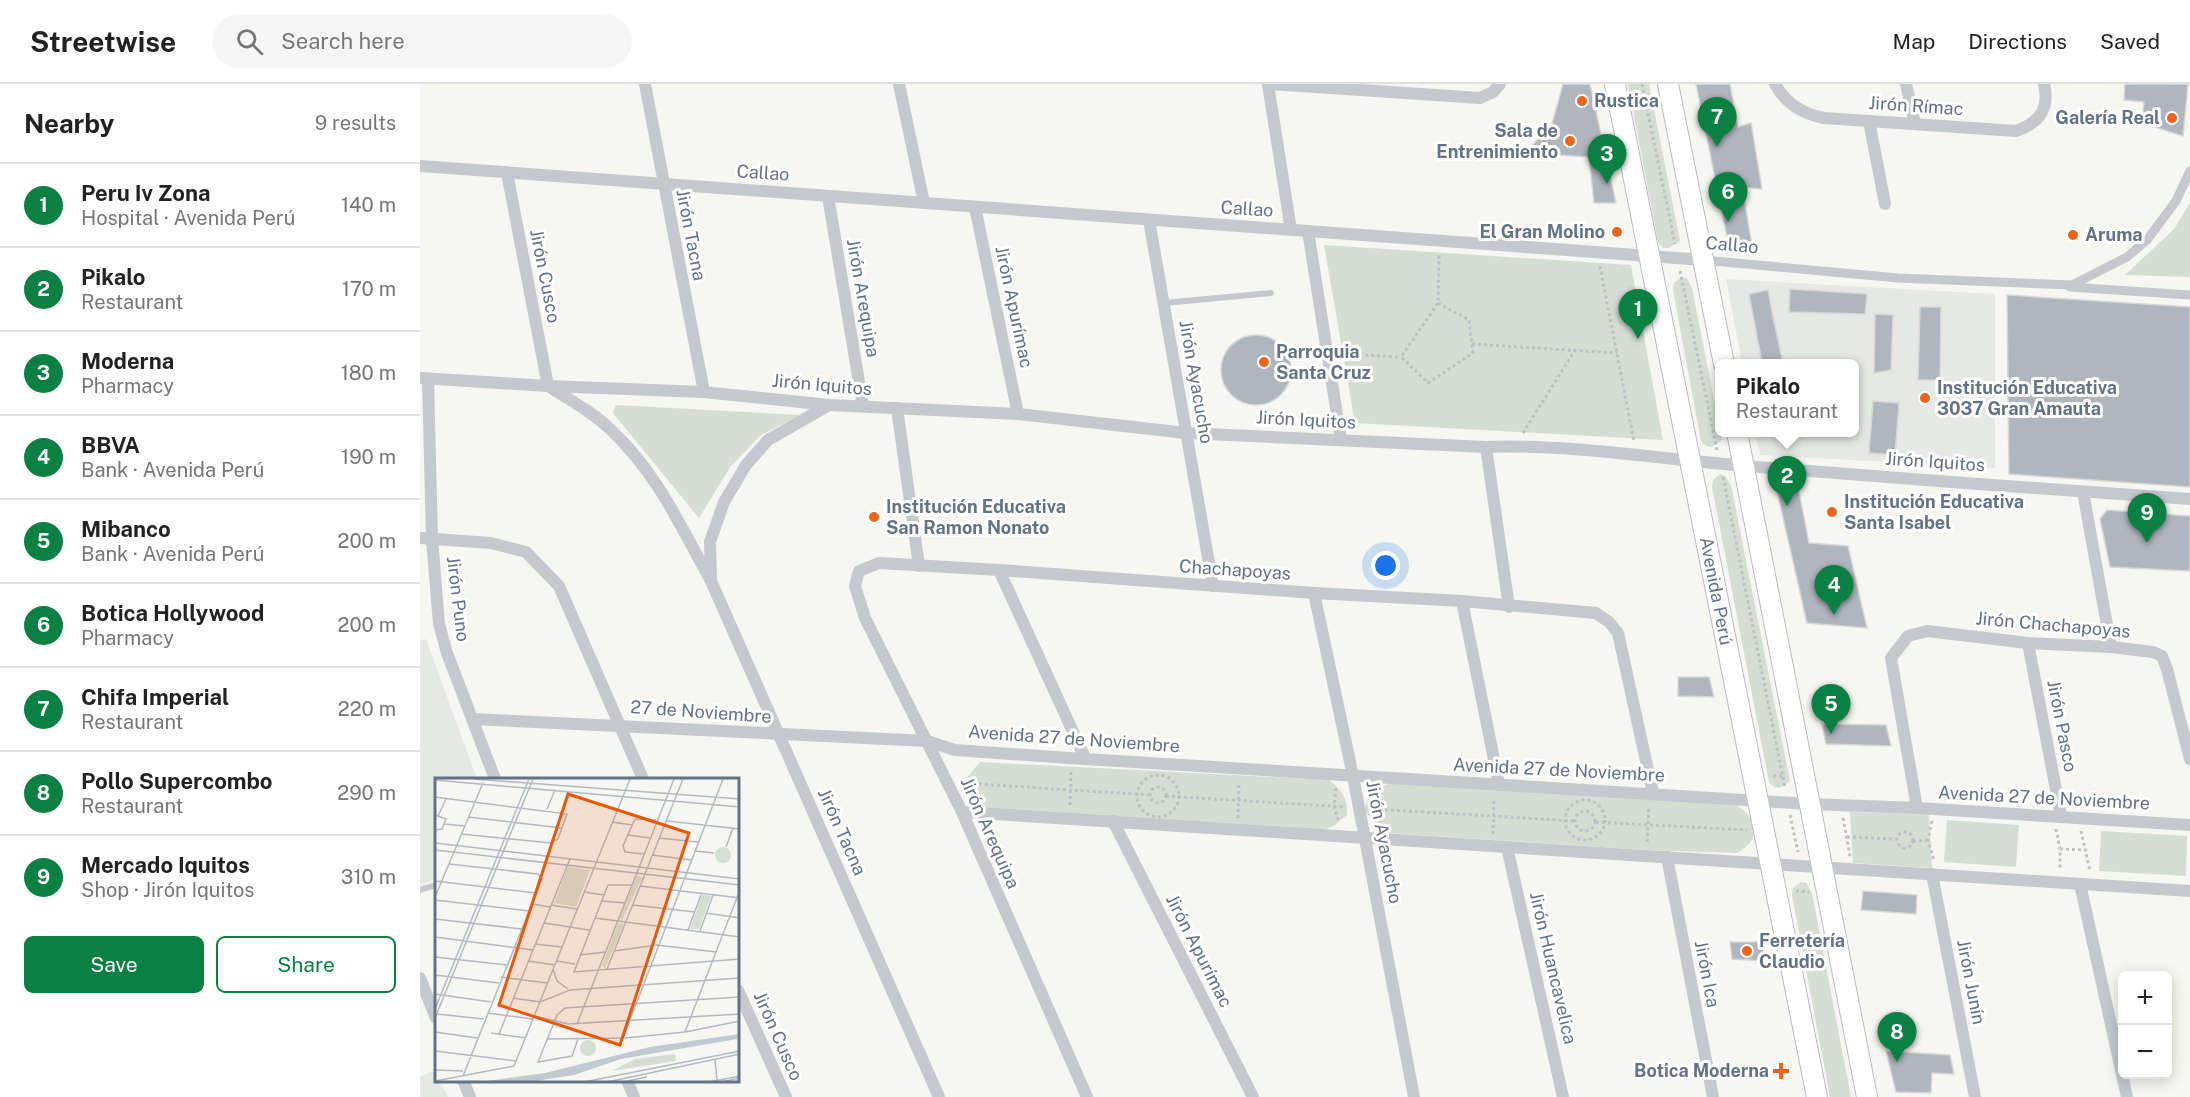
<!DOCTYPE html>
<html lang="en">
<head>
<meta charset="utf-8">
<style>
  body { margin:0; font-family:"Public Sans",sans-serif; background:#f6f6f6; color:#222 }
  .controls { position:absolute; right:18px; bottom:18px; display:grid; overflow:hidden; border-radius:9px; box-shadow:0 3px 15px #0003 }
  .controls button { width:54px; height:54px; display:grid; place-items:center; padding:0; border:0; border-bottom:2px solid #e0e0e0; background:#fff; color:#222; font:30px sans-serif }
  .you { position:absolute; left:966px; top:482px; width:21px; height:21px; margin:-15px; border:4px solid #fff; border-radius:50%; background:#1a73e8; box-shadow:0 0 0 9px #1a73e833 }
  .badge { display:grid; place-items:center; width:39px; height:39px; border-radius:50%; background:#0b8043; color:#fff; font-size:20px; font-weight:700 }
  .pin { position:absolute; translate:-50% -50px; filter:drop-shadow(0 2px 3px #0008) }
  .pin::after { content:''; position:absolute; top:32px; width:21px; height:18px; background:inherit; clip-path:polygon(0 0,100% 0,50% 100%) }
  .popup { position:absolute; left:1295px; top:275px; width:144px; height:78px; box-sizing:border-box; display:grid; place-content:center; border-radius:9px; background:#fff; filter:drop-shadow(0 2px 4px #0005); font-size:20px; white-space:nowrap; color:#767676 }
  .popup b { font-size:22px; color:#222 }
  .popup::after { content:''; position:absolute; left:50%; top:100%; margin-left:-12px; border:12px solid transparent; border-top-color:#fff }
  .list { margin:0; padding:0; list-style:none }
  h2 { display:flex; justify-content:space-between; align-items:center; height:78px; margin:0; padding:0 24px; font-size:26px }
  h2 small { font-size:20px; font-weight:400; color:#767676 }
  .list li { display:grid; grid-template-columns:39px 1fr auto; gap:18px; align-items:center; box-sizing:border-box; height:84px; padding:0 24px; border-top:2px solid #e0e0e0 }
  .list b { display:block; font-size:22px; white-space:nowrap }
  .list p { margin:0; font-size:20px; white-space:nowrap; color:#767676 }
  .list em { font-size:20px; font-style:normal; color:#767676 }
  .actions { display:flex; gap:12px; padding:18px 24px }
  .actions a { flex:1; padding:14px 0; border:2px solid #0b8043; border-radius:9px; text-align:center; font-size:21px; color:#0b8043 }
  .actions .main { background:#0b8043; color:#fff }
  .icon { flex:none; width:33px; height:33px; fill:none; stroke:currentColor; stroke-width:2; stroke-linecap:round; stroke-linejoin:round }
  .map { position:relative; flex:none; width:1770px; height:1013px; overflow:hidden }
  header { display:flex; align-items:center; gap:36px; box-sizing:border-box; height:84px; padding:0 30px; background:#fff; border-bottom:2px solid #e0e0e0 }
  header strong { font-size:28px }
  nav { display:flex; gap:33px; margin-inline-start:auto; font-size:21px }
  .search { width:420px; height:54px; background:#f6f6f6; display:flex; align-items:center; gap:15px; box-sizing:border-box; padding:0 21px; border-radius:33px; color:#767676; font-size:22px }
  main { display:flex }
  aside { flex:1; background:#fff }
  .map>svg:first-child { display:block }
  .built { fill:#e6e8e5 }
  .green { fill:#d6ded3 }
  .building { fill:#b0b6bd; stroke:#d7d7d5; stroke-width:1.5 }
  .lines { fill:none; stroke-linecap:round; stroke-linejoin:round }
  .primary-casing { stroke:#b8bbc0; stroke-width:22 }
  .path { stroke:#bfc0c3; stroke-width:3; stroke-dasharray:3 3; stroke-linecap:butt }
  .service { stroke:#c5c8cc; stroke-width:6 }
  .pedestrian { stroke:#c5c8cc; stroke-width:9 }
  .minor { stroke:#c5c8cc; stroke-width:12 }
  .primary { stroke:#fff; stroke-width:20 }
  .poi-dot { fill:#ee631a; stroke:#fff; stroke-width:2 }
  .labels { text-anchor:middle; stroke-width:6; stroke-linejoin:round; paint-order:stroke }
  .poi-label { font-size:18px; font-weight:bold; fill:#637285; stroke:#fff; text-anchor:start }
  .street-label { font-size:18px; fill:#637285; stroke:#fff }
  .inset-road { fill:none; stroke:#b2b9c0; stroke-width:1.5 }
  .view { fill:#e8590c; fill-opacity:0.15; stroke:#e8590c; stroke-width:3 }
  .inset-edge { fill:none; stroke:#637285; stroke-width:3 }
</style>
</head>
<body>
<header>
<strong>Streetwise</strong>
<div class="search"><svg class="icon" aria-label="search" viewBox="0 0 24 24"><circle cx="10" cy="10" r="6"/><path d="M15 15l6 6"/></svg>Search here</div>
<nav><a>Map</a><a>Directions</a><a>Saved</a></nav>
</header>
<main>
<aside>
<h2>Nearby<small>9 results</small></h2>
<ul class="list">
<li><span class="badge">1</span><div><b>Peru Iv Zona</b><p>Hospital · Avenida Perú</p></div><em>140 m</em></li>
<li><span class="badge">2</span><div><b>Pikalo</b><p>Restaurant</p></div><em>170 m</em></li>
<li><span class="badge">3</span><div><b>Moderna</b><p>Pharmacy</p></div><em>180 m</em></li>
<li><span class="badge">4</span><div><b>BBVA</b><p>Bank · Avenida Perú</p></div><em>190 m</em></li>
<li><span class="badge">5</span><div><b>Mibanco</b><p>Bank · Avenida Perú</p></div><em>200 m</em></li>
<li><span class="badge">6</span><div><b>Botica Hollywood</b><p>Pharmacy</p></div><em>200 m</em></li>
<li><span class="badge">7</span><div><b>Chifa Imperial</b><p>Restaurant</p></div><em>220 m</em></li>
<li><span class="badge">8</span><div><b>Pollo Supercombo</b><p>Restaurant</p></div><em>290 m</em></li>
<li><span class="badge">9</span><div><b>Mercado Iquitos</b><p>Shop · Jirón Iquitos</p></div><em>310 m</em></li>
</ul>
<div class="actions"><a class="main">Save</a><a>Share</a></div>
</aside>
<div class="map">
<svg width="1770" height="1013" viewBox="0 0 1770 1013">
  <rect width="100%" height="100%" fill="#f6f6f2"/>
  <!-- built -->
  <g class="built">
    <polygon points="1306,195 1575,210 1575,384 1340,371 1335,349 1434,348 1434,280 1322,279"/>
    <polygon points="6,555 57,695 16,695 16,795 0,801 0,557"/>
    <polygon points="15,986 16,996 20,997 28,1013 0,1013 0,993"/>
  </g>
  <!-- green -->
  <g class="green">
    <polygon points="1208,0 1229,0 1260,157 1249,164 1243,164 1238,158"/>
    <polygon points="1770,119 1770,193 1705,191 1754,145"/>
    <polygon points="904,161 1211,181 1243,356 935,339"/>
    <polygon points="1261,193 1267,194 1272,204 1302,356 1292,363 1286,362 1281,357 1253,206 1254,199"/>
    <polygon points="196,321 380,331 341,351 311,382 279,434 193,329"/>
    <polygon points="1300,390 1305,392 1311,401 1370,697 1359,704 1354,703 1349,698 1292,403 1293,396"/>
    <path d="M560 678 909 696C922 706 928 715 927 731L915 741 903 747 564 724 550 718 544 706 548 692Z"/>
    <path d="M971 699 1315 721C1328 726 1338 741 1332 756 1329 761 1323 765 1318 769L1226 766 967 749 958 745 944 725C949 710 955 704 971 699Z"/>
    <polygon points="1430,728 1509,730 1512,784 1433,779"/>
    <polygon points="1527,736 1599,741 1596,783 1524,778"/>
    <polygon points="1681,747 1767,752 1766,792 1679,787"/>
    <polygon points="1381,798 1386,799 1392,809 1431,1013 1410,1013 1372,811 1373,804"/>
  </g>
  <!-- building -->
  <g class="building">
    <polygon points="1143,0 1170,0 1196,119 1174,119 1169,73 1105,69 1132,40"/>
    <polygon points="1276,0 1310,0 1318,43 1331,39 1342,105 1322,103 1333,167 1314,163 1308,158"/>
    <polygon points="1705,0 1768,0 1763,52 1722,39 1724,18 1704,16"/>
    <polygon points="1370,205 1447,210 1445,230 1369,228"/>
    <polygon points="1348,206 1352,228 1363,279 1342,279 1329,210"/>
    <polygon points="1587,211 1770,223 1770,403 1589,390"/>
    <polygon points="1500,223 1521,223 1520,296 1498,296"/>
    <polygon points="1455,230 1473,231 1471,286 1454,289"/>
    <circle cx="836" cy="286" r="35"/>
    <polygon points="1453,317 1479,319 1475,371 1449,369"/>
    <polygon points="1377,397 1389,459 1428,462 1447,544 1387,539 1357,407 1362,400"/>
    <polygon points="1687,426 1770,432 1770,487 1690,483 1680,435"/>
    <polygon points="1258,593 1289,593 1294,613 1258,612"/>
    <polygon points="1402,640 1466,641 1471,662 1406,660"/>
    <polygon points="1443,807 1497,811 1496,830 1441,826"/>
    <polygon points="1310,858 1342,858 1346,877 1312,875"/>
    <polygon points="1466,967 1530,971 1534,990 1512,989 1511,1009 1476,1008"/>
  </g>
  <g class="lines">
    <!-- primary casing -->
    <g class="primary-casing">
      <g id="primary">
        <polyline points="1195,0 1397,1013"/>
        <polyline points="1248,0 1304,280"/>
        <polyline points="1317,348 1447,1013"/>
      </g>
    </g>
    <!-- path -->
    <g class="path">
      <polyline points="1222,0 1255,160"/>
      <polyline points="1180,182 1214,358"/>
      <polyline points="1260,187 1297,366"/>
      <polyline points="1018,219 1049,236 1053,269 1008,299 981,273 1018,219 1019,171"/>
      <polyline points="1052,260 1197,269"/>
      <polyline points="921,270 980,273"/>
      <polyline points="1103,349 1155,266"/>
      <polyline points="1303,393 1365,704"/>
      <circle cx="738" cy="712" r="21"/>
      <polyline points="1353,692 1363,692"/>
      <polyline points="541,699 730,711"/>
      <circle cx="738" cy="711" r="8"/>
      <polyline points="916,704 914,722 919,739"/>
      <polyline points="955,706 961,725 960,741"/>
      <polyline points="746,712 925,723"/>
      <circle cx="1165" cy="736" r="20"/>
      <polyline points="650,721 651,688"/>
      <polyline points="953,725 1155,737"/>
      <circle cx="1165" cy="737" r="10"/>
      <polyline points="1370,731 1378,768"/>
      <polyline points="818,734 819,698"/>
      <polyline points="1423,734 1430,772"/>
      <polyline points="1512,737 1508,756 1514,777"/>
      <polyline points="1176,738 1327,746"/>
      <polyline points="1636,745 1640,765 1640,786"/>
      <polyline points="1661,747 1670,787"/>
      <circle cx="1485" cy="756" r="8"/>
      <polyline points="1073,750 1074,715"/>
      <polyline points="1427,753 1476,755"/>
      <polyline points="1493,757 1508,756"/>
      <polyline points="1227,758 1229,723"/>
      <polyline points="1640,765 1664,766"/>
      <polyline points="1376,807 1389,808"/>
    </g>
    <!-- service -->
    <g class="service">
      <polyline points="744,219 851,209"/>
      <polyline points="0,806 16,801"/>
    </g>
    <!-- pedestrian -->
    <g class="pedestrian">
      <polyline points="1283,176 1478,194 1652,201 1707,173 1727,156 1756,117 1770,87"/>
      <polyline points="1650,203 1770,211"/>
    </g>
    <!-- minor -->
    <g class="minor">
      <polyline points="225,0 284,308"/>
      <polyline points="479,0 504,119"/>
      <polyline points="848,0 871,146"/>
      <polyline points="850,0 1060,14 1073,8 1080,0"/>
      <path d="M1355 0C1366 20 1382 30 1404 34L1596 47C1619 39 1630 25 1624 0"/>
      <polyline points="1486,0 1495,40"/>
      <polyline points="1449,37 1465,120"/>
      <polyline points="0,82 1283,176"/>
      <path d="M87 89 128 302C150 316 174 329 192 347 237 389 262 445 291 497L519 1013"/>
      <polyline points="408,112 443,322"/>
      <polyline points="555,123 598,330"/>
      <polyline points="729,136 793,502"/>
      <polyline points="888,147 921,356"/>
      <path d="M0 294 128 302 284 308 409 321 598 330 766 349 1066 363C1152 360 1239 375 1325 382 1473 394 1622 405 1770 415"/>
      <polyline points="8,295 12,455 19,540 27,569 75,695"/>
      <polyline points="477,324 499,482"/>
      <polyline points="1066,363 1089,523"/>
      <polyline points="1663,408 1691,563"/>
      <polyline points="0,454 71,459 106,468 139,502 223,695"/>
      <polyline points="579,486 665,674"/>
      <polyline points="291,493 290,458 304,418 326,381 348,356 409,321"/>
      <polyline points="894,509 933,692 994,1013"/>
      <polyline points="1042,517 1079,700"/>
      <polyline points="1608,559 1641,732"/>
      <polyline points="53,635 507,657 535,666 649,674 1390,720 1497,724 1770,741"/>
      <polyline points="1497,724 1471,574 1488,552 1507,547 1608,559 1691,563 1733,568 1742,572 1747,585 1770,675"/>
      <polyline points="542,728 1770,807"/>
      <polyline points="693,737 833,1013"/>
      <polyline points="1087,763 1143,1013"/>
      <polyline points="1247,773 1293,1013"/>
      <polyline points="1512,790 1555,1013"/>
      <polyline points="1660,800 1707,1013"/>
      <polyline points="0,894 16,934"/>
      <polyline points="318,906 366,1013"/>
      <polyline points="43,996 50,1013"/>
      <polyline points="207,996 214,1013"/>
      <polyline points="667,1013 542,728 445,534 435,502 439,487 459,479 579,486 894,509 1042,517 1176,529 1189,538 1198,549 1233,709"/>
    </g>
    <!-- primary -->
    <use href="#primary" class="primary"/>
  </g>
  <!-- markers -->
  <g class="poi-dot">
    <circle cx="1162" cy="17" r="6"/>
    <circle cx="1752" cy="34" r="6"/>
    <circle cx="1150" cy="57" r="6"/>
    <circle cx="1197" cy="148" r="6"/>
    <circle cx="1653" cy="151" r="6"/>
    <circle cx="844" cy="278" r="6"/>
    <circle cx="1505" cy="314" r="6"/>
    <circle cx="1412" cy="428" r="6"/>
    <circle cx="454" cy="433" r="6"/>
    <circle cx="1327" cy="867" r="6"/>
    <path d="M1358 978h6v6h6v6h-6v6h-6v-6h-6v-6h6z"/>
  </g>
  <g class="labels">
    <!-- poi labels -->
    <g class="poi-label">
      <text x="1174" y="23">Rustica</text>
      <text x="1740" y="40" text-anchor="end">Galería Real</text>
      <text x="1138" y="53" text-anchor="end">Sala de<tspan x="1138" dy="21">Entrenimiento</tspan></text>
      <text x="1185" y="154" text-anchor="end">El Gran Molino</text>
      <text x="1665" y="157">Aruma</text>
      <text x="856" y="274">Parroquia<tspan x="856" dy="21">Santa Cruz</tspan></text>
      <text x="1517" y="310">Institución Educativa<tspan x="1517" dy="21">3037 Gran Amauta</tspan></text>
      <text x="1424" y="424">Institución Educativa<tspan x="1424" dy="21">Santa Isabel</tspan></text>
      <text x="466" y="429">Institución Educativa<tspan x="466" dy="21">San Ramon Nonato</tspan></text>
      <text x="1339" y="863">Ferretería<tspan x="1339" dy="21">Claudio</tspan></text>
      <text x="1349" y="993" text-anchor="end">Botica Moderna</text>
    </g>
    <!-- street labels -->
    <g class="street-label">
      <text transform="translate(1496 22) rotate(4)" y="6">Jirón Rímac</text>
      <text transform="translate(343 89) rotate(4)" y="6">Callao</text>
      <text transform="translate(827 125) rotate(4)" y="6">Callao</text>
      <text transform="translate(271 151) rotate(79)" y="6">Jirón Tacna</text>
      <text transform="translate(1312 161) rotate(5)" y="6">Callao</text>
      <text transform="translate(125 192) rotate(79)" y="6">Jirón Cusco</text>
      <text transform="translate(443 214) rotate(80)" y="6">Jirón Arequipa</text>
      <text transform="translate(594 223) rotate(78)" y="6">Jirón Apurímac</text>
      <text transform="translate(776 298) rotate(80)" y="6">Jirón Ayacucho</text>
      <text transform="translate(402 301) rotate(5)" y="6">Jirón Iquitos</text>
      <text transform="translate(886 336) rotate(3)" y="6">Jirón Iquitos</text>
      <text transform="translate(1515 378) rotate(4)" y="6">Jirón Iquitos</text>
      <text transform="translate(815 486) rotate(4)" y="6">Chachapoyas</text>
      <text transform="translate(1296 507) rotate(79)" y="6">Avenida Perú</text>
      <text transform="translate(38 515) rotate(83)" y="6">Jirón Puno</text>
      <text transform="translate(1633 541) rotate(5)" y="6">Jirón Chachapoyas</text>
      <text transform="translate(281 628) rotate(4)" y="6">27 de Noviembre</text>
      <text transform="translate(1642 642) rotate(79)" y="6">Jirón Pasco</text>
      <text transform="translate(654 655) rotate(4)" y="6">Avenida 27 de Noviembre</text>
      <text transform="translate(1139 686) rotate(3)" y="6">Avenida 27 de Noviembre</text>
      <text transform="translate(1624 714) rotate(3)" y="6">Avenida 27 de Noviembre</text>
      <text transform="translate(422 748) rotate(66)" y="6">Jirón Tacna</text>
      <text transform="translate(570 749) rotate(66)" y="6">Jirón Arequipa</text>
      <text transform="translate(964 758) rotate(79)" y="6">Jirón Ayacucho</text>
      <text transform="translate(779 867) rotate(63)" y="6">Jirón Apurímac</text>
      <text transform="translate(1133 884) rotate(77)" y="6">Jirón Huancavelica</text>
      <text transform="translate(1287 890) rotate(79)" y="6">Jirón Ica</text>
      <text transform="translate(1551 898) rotate(79)" y="6">Jirón Junín</text>
      <text transform="translate(358 952) rotate(66)" y="6">Jirón Cusco</text>
    </g>
  </g>
  <!-- overview -->
  <g transform="translate(15 694)">
    <rect width="304" height="304" fill="#f6f6f2"/>
    <path d="M280 77a8 8 0 1 1 16 0a8 8 0 1 1-16 0ZM133 89 155 92 141 129 119 125ZM202 97 207 100 187 142 185 140ZM267 117 276 118 264 151H255ZM188 145V148L170 190 167 187 183 146ZM145 270a8 8 0 1 1 16 0a8 8 0 1 1-16 0ZM240 276 241 283 177 293 200 281Z" fill="#d6ded3"/>
    <path d="M304 256 302 261 186 281 139 297 94 304H45L110 295 215 269Z" fill="#c1cad0"/>
    <path class="inset-road" d="M39 1 305 21M0 2 305 29M0 19 132 36 123 61 116 65 26 56M112 31 120 12M0 37 11 41 7 51 0 52M3 38 11 21M33 39 127 50M232 43 305 51M177 44 197 47M9 46 30 48M193 57 215 60M224 60 263 64M0 65 305 101M291 69 298 50M0 72 305 107M260 73 279 75M209 76 190 74 188 68 200 41 221 42M217 77 256 82M14 86 103 96 107 101 28 298M0 103 101 115M197 107H173L139 194 305 181M205 108 305 120M149 114 169 117M0 119 48 5M0 122 94 133M166 123 190 125M97 126 115 129M116 127 142 131M198 127 260 134M271 135 305 140M160 140 305 159M0 141 87 151M109 145 154 152M253 152 266 117M265 153 278 117M0 159 98 172M100 166 127 169M179 173 222 167 281 174M145 177 170 174M0 179 72 187M93 183 120 187M121 183 140 186M118 191 122 203 133 211M172 191 248 1M0 197 64 205M66 199 112 205M0 216 56 224M78 220 105 224 135 212 305 200M0 231 94 1M52 235 98 241M2 236 49 241M100 238 133 246 305 236M0 240 98 1M142 246 239 1M0 254 42 260M250 254 305 112M56 255 91 260M64 256 135 81M188 260 288 1M112 261 190 260 250 254 305 243M143 261 137 278 103 284 122 237 130 230 305 219M0 273 82 283M280 282 282 302M0 292 28 293M0 303 79 288 195 1M149 304 305 273M172 304 305 276M188 304 212 299M274 304 305 298M286 304 305 300"/>
    <path class="view" d="M133 16 254 55 185 267 64 227Z"/>
    <rect width="304" height="304" class="inset-edge"/>
  </g>
</svg>
<div class="controls">
<button>+</button>
<button>−</button>
</div>
<div class="you"></div>
<div class="pin badge" style="left:1218px;top:255px">1</div>
<div class="pin badge" style="left:1367px;top:422px">2</div>
<div class="popup"><b>Pikalo</b>Restaurant</div>
<div class="pin badge" style="left:1187px;top:100px">3</div>
<div class="pin badge" style="left:1414px;top:531px">4</div>
<div class="pin badge" style="left:1411px;top:650px">5</div>
<div class="pin badge" style="left:1308px;top:138px">6</div>
<div class="pin badge" style="left:1297px;top:63px">7</div>
<div class="pin badge" style="left:1477px;top:978px">8</div>
<div class="pin badge" style="left:1727px;top:459px">9</div>
</div>
</main>
</body>
</html>
